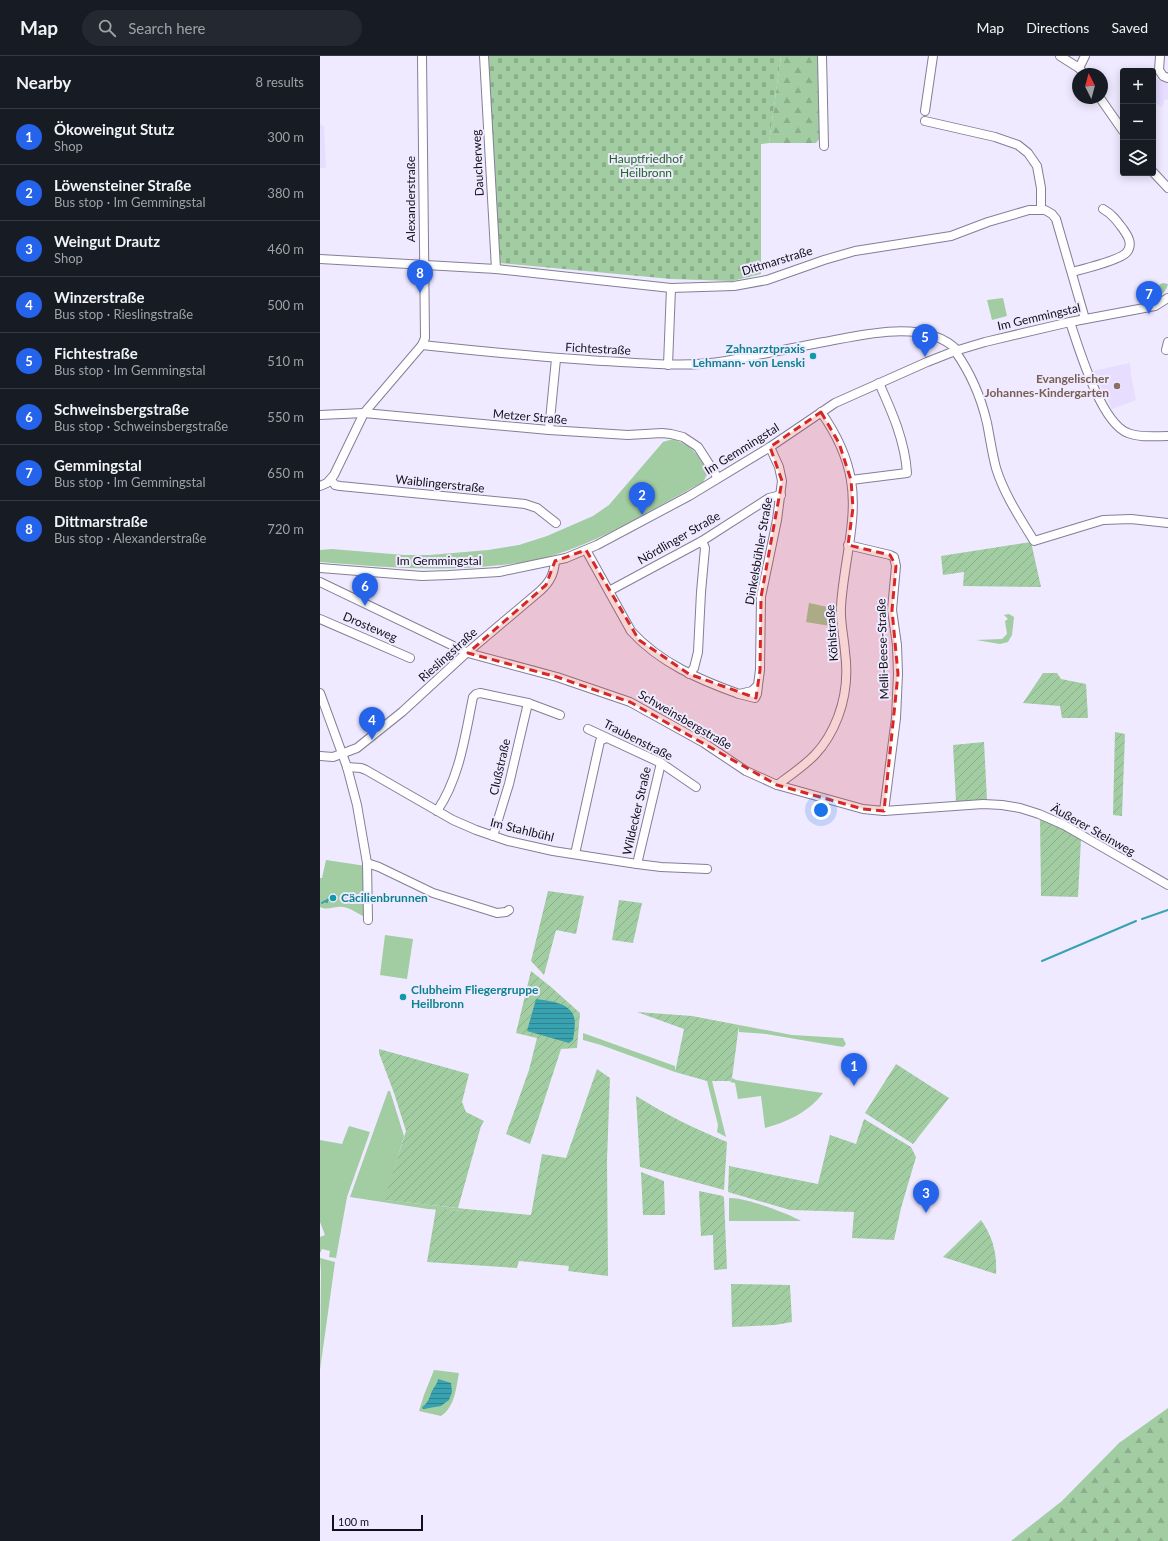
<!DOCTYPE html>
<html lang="en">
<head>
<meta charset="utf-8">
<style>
  body { margin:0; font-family:Lato,sans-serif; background:#242831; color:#f1f3f6 }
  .controls { position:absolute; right:12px; top:12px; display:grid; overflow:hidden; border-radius:4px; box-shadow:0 2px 10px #0003 }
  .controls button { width:36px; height:36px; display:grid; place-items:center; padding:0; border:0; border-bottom:1px solid #363941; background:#171b24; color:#f1f3f6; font:20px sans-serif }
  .compass { position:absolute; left:752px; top:12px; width:36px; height:36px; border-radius:50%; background:#171b24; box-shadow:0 2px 10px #0003; rotate:354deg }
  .scale { position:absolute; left:12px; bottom:10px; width:91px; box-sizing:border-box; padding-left:4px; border:2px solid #131019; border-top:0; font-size:11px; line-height:14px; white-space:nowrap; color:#131019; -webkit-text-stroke:3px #efeaff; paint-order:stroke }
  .you { position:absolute; left:501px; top:754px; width:14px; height:14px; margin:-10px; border:3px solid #fff; border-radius:50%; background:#1a73e8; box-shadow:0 0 0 6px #1a73e833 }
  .badge { display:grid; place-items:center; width:26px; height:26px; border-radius:50%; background:#2563eb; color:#fff; font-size:13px; font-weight:700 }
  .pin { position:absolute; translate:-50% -33px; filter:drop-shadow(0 1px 2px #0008) }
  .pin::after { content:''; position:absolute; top:21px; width:14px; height:12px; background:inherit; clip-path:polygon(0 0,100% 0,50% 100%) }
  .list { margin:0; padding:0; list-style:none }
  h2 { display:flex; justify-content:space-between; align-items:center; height:52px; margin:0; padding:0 16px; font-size:17px }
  h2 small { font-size:13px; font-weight:400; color:#9ea1a6 }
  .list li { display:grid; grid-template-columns:26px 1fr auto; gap:12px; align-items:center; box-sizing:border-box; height:56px; padding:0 16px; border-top:1px solid #363941 }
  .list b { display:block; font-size:15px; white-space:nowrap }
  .list p { margin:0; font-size:13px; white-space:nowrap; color:#9ea1a6 }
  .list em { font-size:13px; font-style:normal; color:#9ea1a6 }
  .icon { flex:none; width:22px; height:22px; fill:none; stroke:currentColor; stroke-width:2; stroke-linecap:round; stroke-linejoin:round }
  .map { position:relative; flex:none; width:848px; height:1485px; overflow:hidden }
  header { display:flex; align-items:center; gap:24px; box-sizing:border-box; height:56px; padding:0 20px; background:#171b24; border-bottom:1px solid #363941 }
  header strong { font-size:19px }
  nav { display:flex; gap:22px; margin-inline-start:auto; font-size:14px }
  .search { width:280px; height:36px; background:#242831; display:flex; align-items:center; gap:10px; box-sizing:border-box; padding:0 14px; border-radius:22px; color:#9ea1a6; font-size:15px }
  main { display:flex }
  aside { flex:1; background:#171b24 }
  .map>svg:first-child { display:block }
  .built { fill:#e7ddff }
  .green { fill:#a2cca1 }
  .forest { fill:url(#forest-firs) }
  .cemetery { fill:url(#cemetery-stones) }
  .garden { fill:url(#garden-furrows) }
  .water { fill:url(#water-rules) }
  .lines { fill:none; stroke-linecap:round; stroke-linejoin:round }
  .stream { stroke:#38a2b0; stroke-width:2 }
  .minor-casing { stroke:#857e96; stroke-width:10 }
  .minor { stroke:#fff; stroke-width:8 }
  .marked { fill:#d62828; fill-opacity:0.2; stroke:#d62828; stroke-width:3; stroke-dasharray:8 5; stroke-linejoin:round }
  .culture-dot { fill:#0f9aa8; stroke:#efeaff; stroke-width:1.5 }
  .education-dot { fill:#8d6e63; stroke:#efeaff; stroke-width:1.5 }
  .labels { text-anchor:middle; stroke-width:4; stroke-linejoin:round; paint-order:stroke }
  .park-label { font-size:12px; fill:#216726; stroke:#efeaff }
  .street-label { font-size:12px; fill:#131019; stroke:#efeaff }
  .culture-label { font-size:12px; font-weight:bold; fill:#0d838f; stroke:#efeaff; text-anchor:start }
  .education-label { font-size:12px; font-weight:bold; fill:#785e54; stroke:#efeaff; text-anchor:end }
</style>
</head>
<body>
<header>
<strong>Map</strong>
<div class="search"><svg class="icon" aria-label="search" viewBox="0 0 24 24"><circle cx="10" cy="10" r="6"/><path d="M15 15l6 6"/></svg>Search here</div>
<nav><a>Map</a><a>Directions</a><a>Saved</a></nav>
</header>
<main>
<aside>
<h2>Nearby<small>8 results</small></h2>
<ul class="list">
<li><span class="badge">1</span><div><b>Ökoweingut Stutz</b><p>Shop</p></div><em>300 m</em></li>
<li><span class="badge">2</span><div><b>Löwensteiner Straße</b><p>Bus stop · Im Gemmingstal</p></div><em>380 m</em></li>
<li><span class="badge">3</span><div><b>Weingut Drautz</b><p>Shop</p></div><em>460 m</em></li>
<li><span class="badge">4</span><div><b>Winzerstraße</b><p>Bus stop · Rieslingstraße</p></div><em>500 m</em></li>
<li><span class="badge">5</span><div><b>Fichtestraße</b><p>Bus stop · Im Gemmingstal</p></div><em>510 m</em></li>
<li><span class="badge">6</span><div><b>Schweinsbergstraße</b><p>Bus stop · Schweinsbergstraße</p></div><em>550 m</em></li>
<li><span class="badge">7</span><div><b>Gemmingstal</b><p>Bus stop · Im Gemmingstal</p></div><em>650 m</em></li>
<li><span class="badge">8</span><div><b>Dittmarstraße</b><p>Bus stop · Alexanderstraße</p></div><em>720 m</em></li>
</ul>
</aside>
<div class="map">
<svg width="848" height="1485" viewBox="0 0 848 1485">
  <defs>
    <pattern id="forest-firs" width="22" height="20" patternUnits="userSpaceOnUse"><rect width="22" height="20" fill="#a2cca1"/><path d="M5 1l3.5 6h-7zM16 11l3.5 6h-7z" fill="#8bae8a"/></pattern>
    <pattern id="cemetery-stones" width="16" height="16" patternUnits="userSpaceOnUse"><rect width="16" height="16" fill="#a2cca1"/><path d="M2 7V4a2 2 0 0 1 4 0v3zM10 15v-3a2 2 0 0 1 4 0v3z" fill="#8bae8a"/></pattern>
    <pattern id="garden-furrows" width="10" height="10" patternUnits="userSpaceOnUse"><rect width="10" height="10" fill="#a2cca1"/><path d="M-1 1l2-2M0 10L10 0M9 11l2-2" fill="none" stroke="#8bae8a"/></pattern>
    <pattern id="water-rules" width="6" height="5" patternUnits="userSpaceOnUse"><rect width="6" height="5" fill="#38a2b0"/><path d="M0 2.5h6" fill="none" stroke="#2e838e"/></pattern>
  </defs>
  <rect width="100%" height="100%" fill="#efeaff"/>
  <!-- built -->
  <g class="built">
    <polygon points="833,22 848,27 848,44 845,43 842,51 833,46"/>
    <polygon points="0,68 4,70 6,112 0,112"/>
    <polygon points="810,307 811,320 816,344 792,353 773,315"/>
  </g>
  <!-- green -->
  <g class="green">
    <path d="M843 227 848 228C846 238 836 243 827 245 826 237 836 230 843 227Z"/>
    <polygon points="683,242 687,260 672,264 667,244"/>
    <path d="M353 383C374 391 378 398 388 417L383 426C336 451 286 483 234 499 217 505 199 507 181 509 120 516 61 511 0 506V494L12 493 84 499H110L168 494 199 489 227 480 273 460 289 449 343 386Z"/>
    <polygon points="489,547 517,553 516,571 486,566"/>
    <polygon points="689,558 694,561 692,579 688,586 680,588 656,584 682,583 687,578 685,565 688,563 684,559"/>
    <path d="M6 804 46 810 45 861C38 858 31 852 23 851 15 850 8 855 0 851V822H2Z"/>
    <polygon points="65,879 93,883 87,923 60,919"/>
    <polygon points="419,969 472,979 523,982 526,988 523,991 446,978 419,976"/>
    <polygon points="263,977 355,1010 355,1016 281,989 263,984"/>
    <path d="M412 1022 416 1024 503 1037C489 1056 467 1066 445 1072L441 1040 418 1043 415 1027 410 1026Z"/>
    <polygon points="387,1025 392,1025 406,1081 397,1076 398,1069"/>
    <polygon points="68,1035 70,1035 84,1080 65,1144 146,1153 141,1155 108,1153 30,1141"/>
    <polygon points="29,1070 50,1076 27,1141 16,1202 9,1201 10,1195 2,1193 0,1197 0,1181 5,1179 0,1166 0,1084 22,1088"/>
    <path d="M409 1142C424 1141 467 1157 481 1165H409Z"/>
    <polygon points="0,1202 15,1206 0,1314 1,1216"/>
    <path d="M114 1314 139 1317C136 1332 135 1351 121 1360L99 1355 104 1339Z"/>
  </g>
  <!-- forest -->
  <g class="forest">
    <polygon points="461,0 499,0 500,82 496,87 449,87"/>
    <polygon points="848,1352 848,1485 691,1485 742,1445 799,1387"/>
  </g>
  <!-- cemetery -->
  <polygon class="cemetery" points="168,0 461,0 449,87 441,88 441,218 412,225 351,223 180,207"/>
  <!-- garden -->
  <g class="garden">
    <polygon points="711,486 721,531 643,530 644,516 623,519 621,500"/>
    <polygon points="723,617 737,617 741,623 766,628 768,662 742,662 740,650 703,647"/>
    <polygon points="795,676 805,678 802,760 793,759"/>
    <polygon points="664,686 667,744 636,746 633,689"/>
    <polygon points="720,760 761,783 758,841 721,840"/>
    <polygon points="228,835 264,840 256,878 236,874 224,919 211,905"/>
    <polygon points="299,844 322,847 313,887 292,884"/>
    <polygon points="211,915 231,931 260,957 257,992 241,993 210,1088 186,1078 209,1014 217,982 196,977"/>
    <polygon points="317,956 372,960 419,969 412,1022 410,1025 387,1025 355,1016 364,973"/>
    <polygon points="59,993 149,1018 142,1046 146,1056 164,1065 161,1070 138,1152 64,1144 86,1075 74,1037 59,997"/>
    <polygon points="576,1008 629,1042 593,1088 545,1057"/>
    <polygon points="277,1013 290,1022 287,1104 288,1220 248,1215 249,1210 199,1205 197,1212 107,1206 116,1153 141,1155 146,1153 211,1159 222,1098 246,1102"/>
    <path d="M316 1040C345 1058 375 1073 407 1086L404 1134 320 1111Z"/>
    <polygon points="544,1063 591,1091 596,1101 581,1152 574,1184 532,1182 534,1156 470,1154 408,1136 409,1110 498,1128 510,1079 536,1088"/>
    <polygon points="321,1116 344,1125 345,1159 323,1159"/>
    <polygon points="379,1135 403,1140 404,1142 407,1213 394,1214 393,1179 381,1180"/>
    <path d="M661 1164C673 1181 677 1197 676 1218L623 1201Z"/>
    <polygon points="411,1228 470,1229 472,1266 455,1269 412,1271"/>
  </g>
  <!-- water -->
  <g class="water">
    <path d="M216 943C228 945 250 946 254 961 256 968 254 977 253 984L249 987 207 975Z"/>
    <path d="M118 1323 131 1327 132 1336 129 1344 121 1350 103 1353 102 1351C109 1346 109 1342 112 1335 115 1329 117 1329 118 1323Z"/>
  </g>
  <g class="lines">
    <!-- stream -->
    <g class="stream">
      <polyline points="2,847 5,845 7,846 7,844 16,841"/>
      <polyline points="822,863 848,854"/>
      <polyline points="722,905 816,865"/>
    </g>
    <!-- minor casing -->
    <g class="minor-casing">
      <g id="minor">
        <polyline points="164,0 176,213"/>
        <polyline points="502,0 504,90"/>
        <polyline points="740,0 759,12 764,18"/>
        <polyline points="840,0 839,14 843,20 848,22"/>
        <polyline points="759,12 765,0"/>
        <polyline points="780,42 803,75"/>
        <polyline points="605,55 613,0"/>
        <polyline points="605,65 675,81 698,89 708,97 717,110 721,132 721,153"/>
        <polyline points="833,116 848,132"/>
        <polyline points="0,203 176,213 351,232 414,230 447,224 504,204 535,195 631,180 668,166 709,154 725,154 732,158 736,163 765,263"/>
        <path d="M752 216C763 213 801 204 807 196 813 188 808 180 803 173 797 165 792 158 783 153"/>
        <path d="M750 266C759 293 781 367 808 377 820 382 836 380 848 380"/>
        <path d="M102 289C168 296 234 303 301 306 336 308 371 311 406 305 439 299 471 292 504 286 542 279 606 262 637 294"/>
        <polyline points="846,294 848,286"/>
        <path d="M635 295C650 316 661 341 667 367 670 382 672 397 676 412 684 438 700 462 714 485L783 464 811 463 848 467"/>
        <polyline points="348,309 351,232"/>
        <polyline points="0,359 44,357 229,374 308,379 342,377 351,378 363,381 378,391 398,422"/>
        <polyline points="229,374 236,303"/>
        <polyline points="11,424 15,429 20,430 205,448 217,452 236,467"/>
        <path d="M531 424 587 417C585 385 572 356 559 327"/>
        <polyline points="0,430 7,427 14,419 44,357 102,289 105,282 102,0"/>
        <polyline points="528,489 570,499 574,501 576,510 572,554 577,589 578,618 576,662 564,755"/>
        <path d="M266 494 311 575C340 607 380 624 419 638"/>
        <polyline points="0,512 102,520 129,519 179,516 246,502 277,489 369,440 450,391 515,347 607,306 635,295 665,286 750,266 835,250 848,242"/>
        <polyline points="0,526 148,597 237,621 310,646 384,687 426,715 457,729 543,753 564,755 663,748 682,749 700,752 719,758 744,769 848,829"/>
        <polyline points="289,535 382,485 449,442 461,439"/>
        <polyline points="0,563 90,602"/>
        <polyline points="369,618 374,612 378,596 381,536 385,492 382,485"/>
        <polyline points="438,629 437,638 435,642 419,638 432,635 438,629 440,614 441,541 457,464 462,425 459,411 450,391"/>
        <polyline points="0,637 27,711 37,749 47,807 48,864"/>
        <polyline points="268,673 341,707 376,731"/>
        <path d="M0 700 13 701 37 692 82 656 143 600 220 535C230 526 234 518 235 505"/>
        <polyline points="27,711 41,712 46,714 133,764 156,774 188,785 233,795 317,808 341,811 387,813"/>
        <path d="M457 729C486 708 504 697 518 661 526 640 528 618 525 596 524 581 520 566 521 551 523 510 538 464 531 424 527 400 515 376 501 356"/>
        <path d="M117 755C140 721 145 680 153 641L156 638 160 637 208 647 240 659"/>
        <polyline points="173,780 189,728 208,647"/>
        <polyline points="255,798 280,685 286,682"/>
        <polyline points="47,807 59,811 113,837 177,857 186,856 189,854"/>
        <polyline points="317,808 341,707"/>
      </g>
    </g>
    <!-- minor -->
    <use href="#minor" class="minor"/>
  </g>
  <!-- marked area -->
  <path class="marked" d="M501 356 519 387 531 424 533 452 528 489 570 499 576 510 572 554 578 618 564 755 543 753 457 729 310 646 237 621 148 597 226 529 235 505 266 494 319 584 369 618 436 642 440 614 441 541 462 425 450 391Z"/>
  <!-- markers -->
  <g class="culture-dot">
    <circle cx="493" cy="300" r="4"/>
    <circle cx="13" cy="842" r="4"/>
    <circle cx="83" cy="941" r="4"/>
  </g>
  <circle class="education-dot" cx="797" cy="330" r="4"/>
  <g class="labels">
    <!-- park labels -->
    <g class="park-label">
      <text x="326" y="107">Hauptfriedhof<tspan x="326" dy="14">Heilbronn</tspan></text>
    </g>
    <!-- street labels -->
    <g class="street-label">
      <text transform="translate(158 107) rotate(-93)" y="4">Daucherweg</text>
      <text transform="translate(91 143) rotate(-90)" y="4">Alexanderstraße</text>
      <text transform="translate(457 205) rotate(-17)" y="4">Dittmarstraße</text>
      <text transform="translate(719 261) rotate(-13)" y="4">Im Gemmingstal</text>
      <text transform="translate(278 293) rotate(3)" y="4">Fichtestraße</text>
      <text transform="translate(210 361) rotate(5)" y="4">Metzer Straße</text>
      <text transform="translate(422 393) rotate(-32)" y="4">Im Gemmingstal</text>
      <text transform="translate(120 428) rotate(6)" y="4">Waiblingerstraße</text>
      <text transform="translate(359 482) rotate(-30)" y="4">Nördlinger Straße</text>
      <text transform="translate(439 495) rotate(-80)" y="4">Dinkelsbühler Straße</text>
      <text x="119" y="509">Im Gemmingstal</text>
      <text transform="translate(50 571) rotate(23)" y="4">Drosteweg</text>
      <text transform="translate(512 577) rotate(-94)" y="4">Köhlstraße</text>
      <text transform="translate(563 593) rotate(-92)" y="4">Melli-Beese-Straße</text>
      <text transform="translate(128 599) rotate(-42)" y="4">Rieslingstraße</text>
      <text transform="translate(365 664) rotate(30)" y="4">Schweinsbergstraße</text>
      <text transform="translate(318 684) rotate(27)" y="4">Traubenstraße</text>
      <text transform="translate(180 711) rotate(-77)" y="4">Clußstraße</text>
      <text transform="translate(317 755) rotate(-77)" y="4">Wildecker Straße</text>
      <text transform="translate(202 774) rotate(14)" y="4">Im Stahlbühl</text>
      <text transform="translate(773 774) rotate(29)" y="4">Äußerer Steinweg</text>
    </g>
    <!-- culture labels -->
    <g class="culture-label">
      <text x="485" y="297" text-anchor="end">Zahnarztpraxis<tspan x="485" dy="14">Lehmann- von Lenski</tspan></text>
      <text x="21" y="846">Cäcilienbrunnen</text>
      <text x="91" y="938">Clubheim Fliegergruppe<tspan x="91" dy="14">Heilbronn</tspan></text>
    </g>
    <!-- education labels -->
    <g class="education-label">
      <text x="789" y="327">Evangelischer<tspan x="789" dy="14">Johannes-Kindergarten</tspan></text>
    </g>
  </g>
</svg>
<div class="controls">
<button>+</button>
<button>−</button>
<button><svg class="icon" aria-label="layers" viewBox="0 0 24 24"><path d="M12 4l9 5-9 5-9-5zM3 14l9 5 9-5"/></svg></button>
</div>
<svg class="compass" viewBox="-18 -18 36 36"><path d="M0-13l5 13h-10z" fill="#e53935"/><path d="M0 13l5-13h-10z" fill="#9ea1a6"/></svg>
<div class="scale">100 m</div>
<div class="you"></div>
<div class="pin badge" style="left:534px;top:1030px">1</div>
<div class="pin badge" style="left:322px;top:459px">2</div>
<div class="pin badge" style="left:606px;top:1157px">3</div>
<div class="pin badge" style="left:52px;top:684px">4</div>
<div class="pin badge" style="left:605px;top:301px">5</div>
<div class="pin badge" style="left:45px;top:550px">6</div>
<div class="pin badge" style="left:829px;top:258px">7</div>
<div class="pin badge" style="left:100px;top:237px">8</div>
</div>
</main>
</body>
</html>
